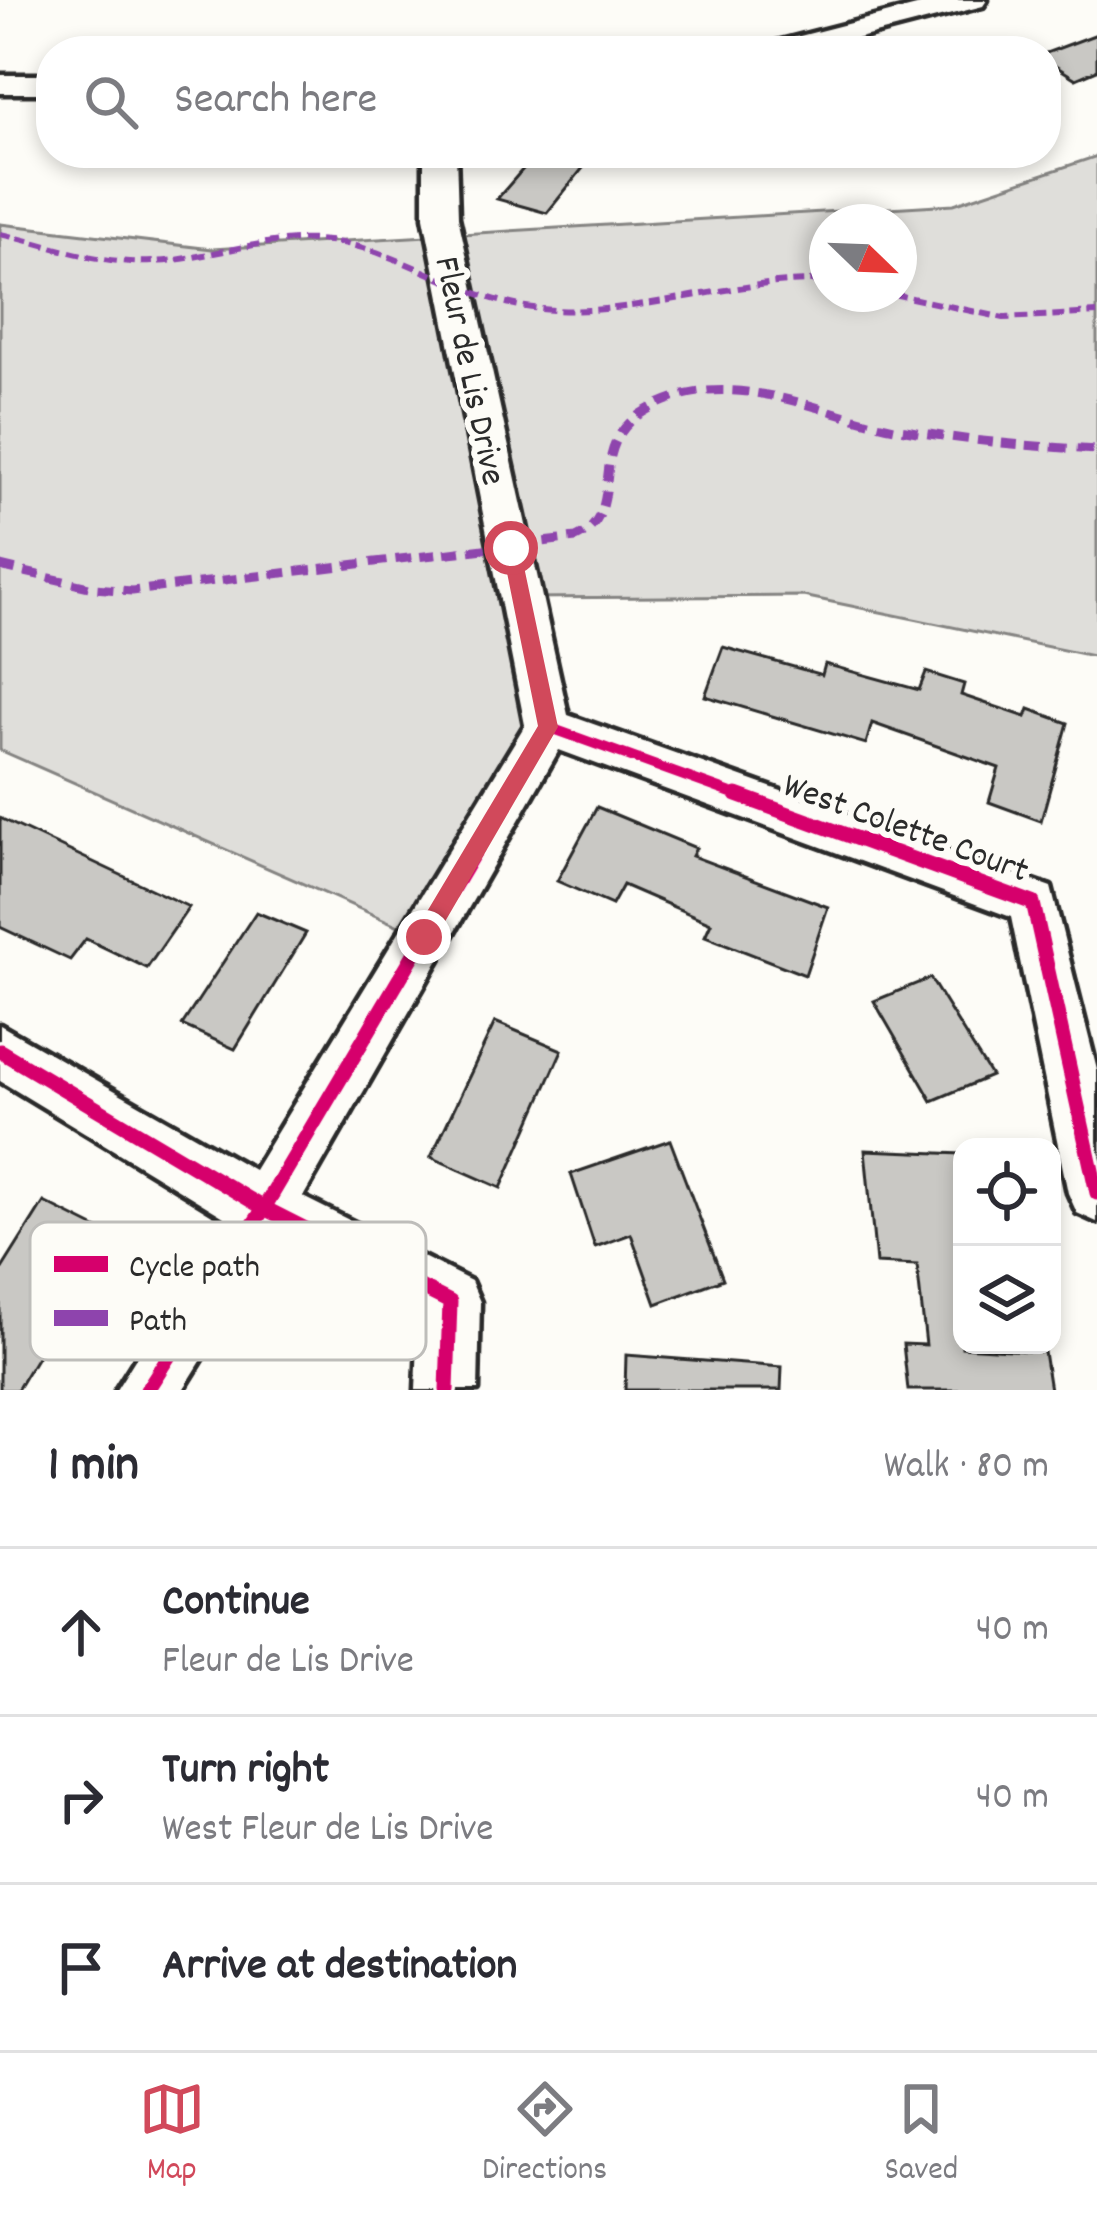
<!DOCTYPE html>
<html lang="en">
<head>
<meta charset="utf-8">
<style>
  body { margin:0; font-family:Dekko,sans-serif; background:#f2f2f3; color:#2b2b33 }
  .controls { position:absolute; right:36px; bottom:36px; display:grid; overflow:hidden; border-radius:24px; box-shadow:0 6px 18px #0003 }
  .controls button { width:108px; height:108px; display:grid; place-items:center; padding:0; border:0; border-bottom:3px solid #e1e1e2; background:#fff; color:#2b2b33; font:60px sans-serif }
  .compass { position:absolute; left:809px; top:204px; width:108px; height:108px; border-radius:50%; background:#fff; box-shadow:0 6px 18px #0003; rotate:113deg }
  .stop { position:absolute; width:36px; height:36px; margin:-27px; border:9px solid #d1495b; border-radius:50%; background:#fff }
  .stop.end { background:#d1495b; border-color:#fff; box-shadow:0 3px 12px #0008 }
  .list { margin:0; padding:0; list-style:none }
  h2 { display:flex; justify-content:space-between; align-items:center; height:156px; margin:0; padding:0 48px; font-size:51px }
  h2 small { font-size:39px; font-weight:400; color:#7c7c81 }
  .list li { display:grid; grid-template-columns:78px 1fr auto; gap:36px; align-items:center; box-sizing:border-box; height:168px; padding:0 48px; border-top:3px solid #e1e1e2 }
  .list b { display:block; font-size:45px; white-space:nowrap }
  .list p { margin:0; font-size:39px; white-space:nowrap; color:#7c7c81 }
  .list em { font-size:39px; font-style:normal; color:#7c7c81 }
  .icon { flex:none; width:66px; height:66px; fill:none; stroke:currentColor; stroke-width:2; stroke-linecap:round; stroke-linejoin:round }
  .map { position:relative; flex:none; width:1097px; height:1390px; overflow:hidden }
  .search { position:absolute; background:#fff; box-shadow:0 6px 18px #0003; left:36px; right:36px; top:36px; height:132px; display:flex; align-items:center; gap:30px; box-sizing:border-box; padding:0 42px; border-radius:48px; color:#7c7c81; font-size:45px }
  .sheet { height:660px; background:#fff }
  nav { display:flex; justify-content:space-around; align-items:center; box-sizing:border-box; height:168px; border-top:3px solid #e1e1e2; background:#fff; font-size:33px; color:#7c7c81 }
  nav a { display:grid; justify-items:center; gap:6px }
  nav .on { color:#d1495b }
  .map>svg:first-child { display:block }
  .green { fill:#dfdeda; stroke:#858482; stroke-width:3; fill-rule:evenodd }
  .building { fill:#c9c8c4; stroke:#2b2b2b; stroke-width:3 }
  .lines { fill:none; stroke-linecap:round; stroke-linejoin:round }
  .street-casing { stroke:#2b2b2b; stroke-width:9 }
  .street { fill:#fdfcf7; fill-rule:evenodd }
  .quiet-far1 { stroke:#8e44ad; stroke-width:6; stroke-dasharray:12 6; stroke-linecap:butt }
  .quiet { stroke:#8e44ad; stroke-width:9; stroke-dasharray:16 9; stroke-linecap:butt }
  .cycleway-far1-casing { stroke:#fdfcf7; stroke-width:18 }
  .cycleway-casing { stroke:#fdfcf7; stroke-width:22 }
  .cycleway-far1 { stroke:#d6006c; stroke-width:10 }
  .cycleway { stroke:#d6006c; stroke-width:15 }
  .route { fill:#d1495b }
  .labels { text-anchor:middle; stroke-width:12; stroke-linejoin:round; paint-order:stroke }
  .street-label { font-size:36px; fill:#2b2b2b; stroke:#fdfcf7 }
  .key { fill:#fdfcf7; stroke:#bebdba; stroke-width:3 }
  .key-label { font-size:33px; fill:#2b2b2b }
</style>
</head>
<body>
<div class="map">
<svg width="1097" height="1390" viewBox="0 0 1097 1390">
  <rect width="100%" height="100%" fill="#fdfcf7"/>
  <filter id="ink" filterUnits="userSpaceOnUse"><feTurbulence type="fractalNoise" baseFrequency=".00833" numOctaves="2"/><feDisplacementMap in="SourceGraphic" scale="24" xChannelSelector="R" yChannelSelector="G"/><feConvolveMatrix kernelMatrix="1 2 1 2 8 2 1 2 1" color-interpolation-filters="sRGB"/></filter>
  <g filter="url(#ink)">
    <!-- green -->
    <path class="green" d="M1097 156V657L803 596 522 598 548 727 424 937 0 750V224L212 249 954 204ZM827 222H899V294H827Z"/>
    <!-- building -->
    <g class="building">
      <polygon points="1097,34 1097,70 1076,79 1046,60 1046,53"/>
      <polygon points="537,153 587,163 547,213 497,199"/>
      <polygon points="723,647 822,675 825,664 919,690 926,672 964,684 961,695 1026,717 1029,709 1068,723 1041,821 989,802 999,768 872,723 866,744 705,696"/>
      <polygon points="597,807 696,848 692,856 828,907 805,975 705,936 711,923 623,885 612,905 557,881"/>
      <polygon points="0,818 189,907 147,968 86,939 70,960 0,927"/>
      <polygon points="256,912 306,933 235,1049 182,1025"/>
      <polygon points="930,978 991,1076 932,1101 874,1001"/>
      <polygon points="495,1022 562,1050 501,1188 431,1157"/>
      <polygon points="670,1140 723,1279 656,1304 631,1234 595,1247 571,1174"/>
      <polygon points="865,1150 962,1154 962,1347 1044,1352 1050,1390 908,1390 903,1344 926,1345 917,1265 876,1263"/>
      <polygon points="44,1202 110,1235 17,1390 0,1390 0,1272"/>
      <polygon points="626,1355 782,1367 781,1390 625,1390"/>
    </g>
    <g class="lines">
      <!-- street casing -->
      <g class="street-casing">
        <g id="street">
          <polygon points="940,0 987,0 983,6 809,51 761,51 765,45"/>
          <rect x="0" y="75" width="51" height="18"/>
          <polygon points="424,153 456,153 458,217 568,715 1051,887 1097,1070 1097,1222 1077,1213 1068,1193 1011,917 559,750 303,1197 471,1281 480,1302 478,1390 416,1390 419,1318 274,1244 183,1390 116,1390 224,1217 0,1081 0,1025 254,1170 525,725 424,217"/>
        </g>
      </g>
      <!-- street -->
      <use href="#street" class="street"/>
      <!-- quiet-far1 -->
      <g class="quiet-far1">
        <path d="M0 234C50 245 101 265 153 262 208 259 261 237 317 240 392 244 453 295 526 307 625 323 727 278 827 281"/>
        <polyline points="893,294 1004,318 1097,313"/>
      </g>
      <!-- quiet -->
      <path class="quiet" d="M0 566 93 588 132 591 576 538C631 511 582 448 645 411 725 363 814 412 895 428 961 441 1030 446 1097 450"/>
      <!-- cycleway-far1 casing -->
      <g class="cycleway-far1-casing">
        <polyline id="cycleway-far1" points="506,798 548,727 745,798"/>
      </g>
      <!-- cycleway casing -->
      <g class="cycleway-casing">
        <g id="cycleway">
          <polyline points="737,795 1033,903 1097,1193"/>
          <polyline points="0,1051 264,1208 450,1302 447,1390"/>
          <polyline points="147,1390 264,1208 508,795"/>
        </g>
      </g>
      <!-- cycleway-far1 -->
      <use href="#cycleway-far1" class="cycleway-far1"/>
      <!-- cycleway -->
      <use href="#cycleway" class="cycleway"/>
    </g>
  </g>
  <!-- route -->
  <polygon class="route" points="511,541 520,548 558,727 432,944 424,947 416,944 416,930 538,726 502,548"/>
  <g class="labels">
    <!-- street labels -->
    <g class="street-label">
      <text transform="translate(473 370) rotate(78)" y="13">Fleur de Lis Drive</text>
      <text transform="translate(907 825) rotate(20)" y="13">West Colette Court</text>
    </g>
  </g>
  <!-- legend -->
  <rect x="30" y="1222" width="396" height="138" rx="18" class="key"/>
  <rect x="54" y="1256" width="54" height="16" fill="#d6006c"/>
  <rect x="54" y="1310" width="54" height="16" fill="#8e44ad"/>
  <g class="key-label">
    <text x="129" y="1276">Cycle path</text>
    <text x="129" y="1330">Path</text>
  </g>
</svg>
<div class="controls">
<button><svg class="icon" aria-label="locate" viewBox="0 0 24 24"><circle cx="12" cy="12" r="6"/><path d="M12 2v4M12 18v4M2 12h4M18 12h4"/></svg></button>
<button><svg class="icon" aria-label="layers" viewBox="0 0 24 24"><path d="M12 4l9 5-9 5-9-5zM3 14l9 5 9-5"/></svg></button>
</div>
<svg class="compass" viewBox="-18 -18 36 36"><path d="M0-13l5 13h-10z" fill="#e53935"/><path d="M0 13l5-13h-10z" fill="#7c7c81"/></svg>
<div class="stop" style="left:511px;top:548px"></div>
<div class="stop end" style="left:424px;top:937px"></div>
<div class="search"><svg class="icon" aria-label="search" viewBox="0 0 24 24"><circle cx="10" cy="10" r="6"/><path d="M15 15l6 6"/></svg>Search here</div>
</div>
<section class="sheet">
<h2>1 min<small>Walk · 80 m</small></h2>
<ul class="list">
<li><svg class="icon" aria-label="ahead" viewBox="0 0 24 24"><path d="M12 20V5M6 11l6-6 6 6"/></svg><div><b>Continue</b><p>Fleur de Lis Drive</p></div><em>40 m</em></li>
<li><svg class="icon" aria-label="right" viewBox="0 0 24 24"><path d="M7 20v-9h11M14 6l5 5-5 5"/></svg><div><b>Turn right</b><p>West Fleur de Lis Drive</p></div><em>40 m</em></li>
<li><svg class="icon" aria-label="arrive" viewBox="0 0 24 24"><path d="M6 21V4h12l-3 4 3 4H6"/></svg><div><b>Arrive at destination</b></div></li>
</ul>
</section>
<nav>
<a class="on"><svg class="icon" aria-label="map" viewBox="0 0 24 24"><path d="M3 6l6-2 6 2 6-2v14l-6 2-6-2-6 2zM9 4v14M15 6v14"/></svg>Map</a>
<a><svg class="icon" aria-label="directions" viewBox="0 0 24 24"><path d="M12 3l9 9-9 9-9-9zM9 14v-3h6M13 9l2 2-2 2"/></svg>Directions</a>
<a><svg class="icon" aria-label="saved" viewBox="0 0 24 24"><path d="M7 4h10v16l-5-4-5 4z"/></svg>Saved</a>
</nav>
</body>
</html>
